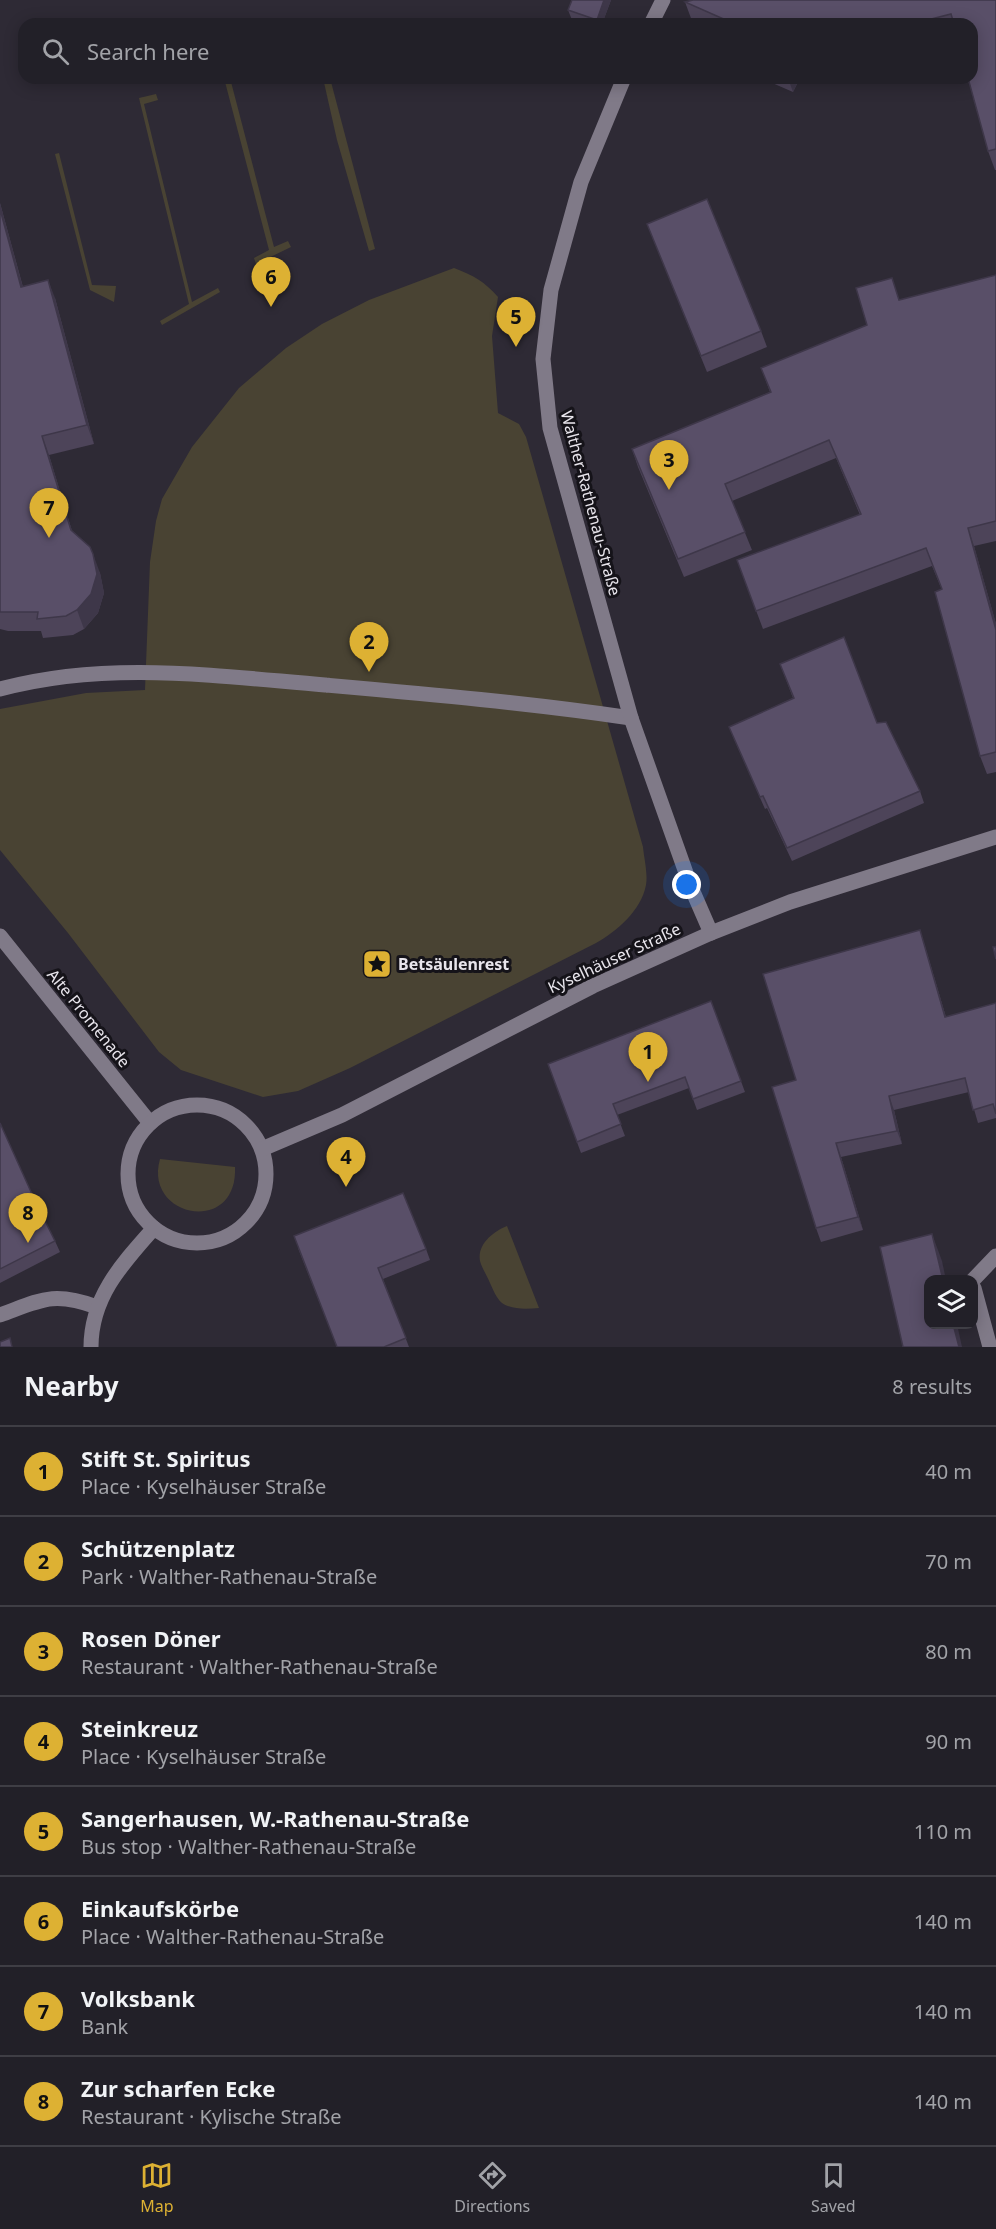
<!DOCTYPE html>
<html lang="en">
<head>
<meta charset="utf-8">
<style>
  body { margin:0; font-family:"Noto Sans",sans-serif; background:#2a2830; color:#f1f3f6 }
  .controls { position:absolute; right:18px; bottom:18px; display:grid; overflow:hidden; border-radius:12px; box-shadow:0 3px 15px #0003 }
  .controls button { width:54px; height:54px; display:grid; place-items:center; padding:0; border:0; border-bottom:2px solid #3f3e45; background:#222028; color:#f1f3f6; font:30px sans-serif }
  .you { position:absolute; left:687px; top:885px; width:21px; height:21px; margin:-15px; border:4px solid #fff; border-radius:50%; background:#1a73e8; box-shadow:0 0 0 9px #1a73e833 }
  .badge { display:grid; place-items:center; width:39px; height:39px; border-radius:50%; background:#ddb133; color:#111; font-size:20px; font-weight:700 }
  .pin { position:absolute; translate:-50% -50px; filter:drop-shadow(0 2px 3px #0008) }
  .pin::after { content:''; position:absolute; top:32px; width:21px; height:18px; background:inherit; clip-path:polygon(0 0,100% 0,50% 100%) }
  .list { margin:0; padding:0; list-style:none }
  h2 { display:flex; justify-content:space-between; align-items:center; height:78px; margin:0; padding:0 24px; font-size:26px }
  h2 small { font-size:20px; font-weight:400; color:#a2a3a8 }
  .list li { display:grid; grid-template-columns:39px 1fr auto; gap:18px; align-items:center; box-sizing:border-box; height:90px; padding:0 24px; border-top:2px solid #3f3e45 }
  .list b { display:block; font-size:22px; white-space:nowrap }
  .list p { margin:0; font-size:20px; white-space:nowrap; color:#a2a3a8 }
  .list em { font-size:20px; font-style:normal; color:#a2a3a8 }
  .icon { flex:none; width:33px; height:33px; fill:none; stroke:currentColor; stroke-width:2; stroke-linecap:round; stroke-linejoin:round }
  .map { position:relative; flex:none; width:996px; height:1347px; overflow:hidden }
  .search { position:absolute; background:#222028; box-shadow:0 3px 15px #0003; left:18px; right:18px; top:18px; height:66px; display:flex; align-items:center; gap:15px; box-sizing:border-box; padding:0 21px; border-radius:18px; color:#a2a3a8; font-size:22px }
  .sheet { height:798px; background:#222028 }
  nav { display:flex; justify-content:space-around; align-items:center; box-sizing:border-box; height:84px; border-top:2px solid #3f3e45; background:#222028; font-size:16px; color:#a2a3a8 }
  nav a { display:grid; justify-items:center; gap:3px }
  nav .on { color:#ddb133 }
  .map>svg:first-child { display:block }
  .green { fill:#494333 }
  .lines { fill:none; stroke-linecap:round; stroke-linejoin:round }
  .lane { stroke:#807a88; stroke-width:15 }
  .street { stroke:#807a88; stroke-width:15 }
  .secondary { stroke:#807a88; stroke-width:15 }
  .wall { fill:#4d4459 }
  .shaded-wall { fill:#3e3749 }
  .building { fill:#594f68; stroke:#3e3749; stroke-width:1.5 }
  .labels { text-anchor:middle; stroke-width:6; stroke-linejoin:round; paint-order:stroke }
  .street-label { font-size:16px; fill:#e8e5ec; stroke:#151319 }
  .poi-label { font-size:16px; font-weight:bold; fill:#e8e5ec; stroke:#151319; text-anchor:start }
</style>
</head>
<body>
<div class="map">
<svg width="996" height="1347" viewBox="0 0 996 1347">
  <rect width="100%" height="100%" fill="#2e2a35"/>
  <!-- green -->
  <g class="green">
    <polygon points="224,78 230,78 274,247 288,241 291,247 256,264 254,258 269,250"/>
    <polygon points="323,78 330,78 375,249 369,251 337,140"/>
    <polygon points="156,94 158,100 144,104 192,302 218,288 220,292 162,325 160,321 189,304 139,98"/>
    <polygon points="59,153 92,285 116,286 114,302 90,290 55,154"/>
    <path d="M454 268C473 275 485 282 498 297L492 336 498 413 519 424 526 437 643 847C644 858 648 874 646 885 641 911 617 931 596 943L350 1068 298 1091 263 1097 181 1070 159 1052 68 933 0 850V709L86 693 145 690 150 562 156 521 162 499 192 447 239 388 286 348 322 324 369 300Z"/>
    <path d="M160 1159 235 1167C238 1236 143 1218 160 1159Z"/>
    <path d="M507 1226 539 1308C527 1309 512 1310 502 1303 496 1298 493 1289 490 1283 487 1276 482 1268 480 1261 477 1244 494 1231 507 1226Z"/>
  </g>
  <g class="lines">
    <!-- lane -->
    <g class="lane">
      <path d="M0 689C108 660 216 676 325 685 427 694 530 703 631 718"/>
      <polyline points="973,1280 996,1256"/>
      <polyline points="974,1288 990,1347"/>
    </g>
    <!-- street -->
    <g class="street">
      <polyline points="651,24 663,0"/>
      <polyline points="624,78 581,182 551,290 543,359 550,428 631,718 691,887 711,933"/>
      <path d="M0 1315C41 1300 53 1291 97 1307"/>
    </g>
    <!-- secondary -->
    <g class="secondary">
      <polyline points="0,936 150,1123"/>
      <circle cx="197" cy="1174" r="69"/>
      <polyline points="262,1149 342,1115 593,986 711,933 790,902 996,837"/>
      <path d="M91 1347C91 1297 122 1264 154 1228"/>
    </g>
  </g>
  <!-- wall -->
  <g class="wall">
    <polygon points="611,0 602,24 584,24 572,20 568,10"/>
    <polygon points="996,0 996,170 995,170 988,151 972,24 699,24 692,21 685,2"/>
    <polygon points="762,78 800,78 793,92 763,79"/>
    <polygon points="0,203 23,287 55,298 94,444 49,455 72,531 100,573 104,593 98,613 84,629 73,635 43,638 41,631 8,631 0,629"/>
    <polygon points="647,224 761,331 767,347 707,372"/>
    <polygon points="996,275 996,541 974,546 996,624 996,772 987,774 980,756 942,590 932,566 763,629 737,560 860,515 836,458 732,501 752,550 684,577 638,467 632,449 770,392 761,368 867,325 900,300"/>
    <polygon points="780,664 877,723 920,791 924,803 792,861 767,808 765,809 734,739 729,727 793,698"/>
    <polygon points="924,943 946,1017 996,1003 996,1118 978,1123 969,1092 894,1110 902,1144 841,1157 863,1230 821,1242 816,1228 796,1080"/>
    <polygon points="711,1001 745,1092 697,1110 689,1088 617,1115 625,1136 581,1153 548,1064"/>
    <polygon points="0,1123 36,1203 55,1241 60,1252 0,1283"/>
    <polygon points="298,1248 426,1249 430,1260 383,1279 409,1347 337,1347"/>
  </g>
  <!-- shaded-wall -->
  <g class="shaded-wall">
    <polygon points="604,0 611,0 602,24 598,24 597,20"/>
    <polygon points="788,78 800,78 793,92"/>
    <polygon points="0,203 28,306 21,287 0,209"/>
    <polygon points="48,280 55,298 94,444 87,425"/>
    <polygon points="42,436 49,455 77,548 71,530"/>
    <polygon points="968,528 974,546 996,624 996,630"/>
    <polygon points="93,554 100,573 104,593 98,613 84,629 77,610"/>
    <polygon points="920,930 924,943 950,1031 945,1017"/>
    <polygon points="889,1096 894,1110 902,1144 897,1131"/>
    <polygon points="836,1143 841,1157 863,1230 858,1217"/>
    <polygon points="932,1234 942,1261 946,1280 943,1280"/>
    <polygon points="953,1324 957,1324 962,1347 959,1347"/>
  </g>
  <!-- building -->
  <g class="building">
    <polygon points="572,0 604,0 597,20 568,10"/>
    <polygon points="693,0 996,0 996,149 988,151 968,78 972,78 972,24 954,24 951,14 912,24 727,24 728,21 685,2"/>
    <polygon points="707,199 761,331 701,356 647,224"/>
    <polygon points="0,209 21,287 48,280 87,425 42,436 71,530 90,547 93,554 97,574 91,594 77,610 66,616 37,619 38,612 0,612"/>
    <polygon points="996,275 996,521 968,528 996,630 996,752 980,756 935,592 942,589 926,548 756,611 737,560 861,514 829,440 725,484 745,532 678,559 632,449 771,392 761,368 867,325 856,288 892,278 899,300"/>
    <polygon points="844,637 877,723 886,722 920,791 787,848 763,796 760,797 729,727 794,698 780,664"/>
    <polygon points="920,930 945,1017 996,1003 996,1114 993,1104 973,1110 965,1078 889,1096 897,1131 836,1143 858,1217 816,1228 772,1087 796,1080 763,974"/>
    <polygon points="993,947 996,947 996,959"/>
    <polygon points="711,1001 741,1081 693,1099 685,1077 613,1104 621,1124 577,1142 548,1064"/>
    <polygon points="0,1123 36,1203 55,1241 0,1269"/>
    <polygon points="403,1193 426,1249 378,1268 406,1338 384,1347 337,1347 294,1236"/>
    <polygon points="932,1234 943,1280 928,1280 928,1324 953,1324 959,1347 903,1347 880,1247"/>
    <polygon points="10,1338 12,1347 0,1347 0,1342"/>
  </g>
  <!-- icons -->
  <defs>
    <g id="sight-square" transform="scale(1.5)"><rect x="-9" y="-9" width="18" height="18" rx="4" fill="#ddb133" stroke="#151319"/><path d="M0-6L1.8-2.2L6-1.7L2.9 1.2L3.7 5.4L0 3.3L-3.7 5.4L-2.9 1.2L-6-1.7L-1.8-2.2Z" fill="#111"/></g>
  </defs>
  <g fill-rule="evenodd">
    <use href="#sight-square" x="377" y="964"/>
  </g>
  <g class="labels">
    <!-- street labels -->
    <g class="street-label">
      <text transform="translate(591 503) rotate(75)" y="6">Walther-Rathenau-Straße</text>
      <text transform="translate(614 958) rotate(-25)" y="6">Kyselhäuser Straße</text>
      <text transform="translate(89 1018) rotate(51)" y="6">Alte Promenade</text>
    </g>
    <!-- poi labels -->
    <g class="poi-label">
      <text x="398" y="970">Betsäulenrest</text>
    </g>
  </g>
</svg>
<div class="controls">
<button><svg class="icon" aria-label="layers" viewBox="0 0 24 24"><path d="M12 4l9 5-9 5-9-5zM3 14l9 5 9-5"/></svg></button>
</div>
<div class="you"></div>
<div class="pin badge" style="left:648px;top:1082px">1</div>
<div class="pin badge" style="left:369px;top:672px">2</div>
<div class="pin badge" style="left:669px;top:490px">3</div>
<div class="pin badge" style="left:346px;top:1187px">4</div>
<div class="pin badge" style="left:516px;top:347px">5</div>
<div class="pin badge" style="left:271px;top:307px">6</div>
<div class="pin badge" style="left:49px;top:538px">7</div>
<div class="pin badge" style="left:28px;top:1243px">8</div>
<div class="search"><svg class="icon" aria-label="search" viewBox="0 0 24 24"><circle cx="10" cy="10" r="6"/><path d="M15 15l6 6"/></svg>Search here</div>
</div>
<section class="sheet">
<h2>Nearby<small>8 results</small></h2>
<ul class="list">
<li><span class="badge">1</span><div><b>Stift St. Spiritus</b><p>Place · Kyselhäuser Straße</p></div><em>40 m</em></li>
<li><span class="badge">2</span><div><b>Schützenplatz</b><p>Park · Walther-Rathenau-Straße</p></div><em>70 m</em></li>
<li><span class="badge">3</span><div><b>Rosen Döner</b><p>Restaurant · Walther-Rathenau-Straße</p></div><em>80 m</em></li>
<li><span class="badge">4</span><div><b>Steinkreuz</b><p>Place · Kyselhäuser Straße</p></div><em>90 m</em></li>
<li><span class="badge">5</span><div><b>Sangerhausen, W.-Rathenau-Straße</b><p>Bus stop · Walther-Rathenau-Straße</p></div><em>110 m</em></li>
<li><span class="badge">6</span><div><b>Einkaufskörbe</b><p>Place · Walther-Rathenau-Straße</p></div><em>140 m</em></li>
<li><span class="badge">7</span><div><b>Volksbank</b><p>Bank</p></div><em>140 m</em></li>
<li><span class="badge">8</span><div><b>Zur scharfen Ecke</b><p>Restaurant · Kylische Straße</p></div><em>140 m</em></li>
</ul>
</section>
<nav>
<a class="on"><svg class="icon" aria-label="map" viewBox="0 0 24 24"><path d="M3 6l6-2 6 2 6-2v14l-6 2-6-2-6 2zM9 4v14M15 6v14"/></svg>Map</a>
<a><svg class="icon" aria-label="directions" viewBox="0 0 24 24"><path d="M12 3l9 9-9 9-9-9zM9 14v-3h6M13 9l2 2-2 2"/></svg>Directions</a>
<a><svg class="icon" aria-label="saved" viewBox="0 0 24 24"><path d="M7 4h10v16l-5-4-5 4z"/></svg>Saved</a>
</nav>
</body>
</html>
